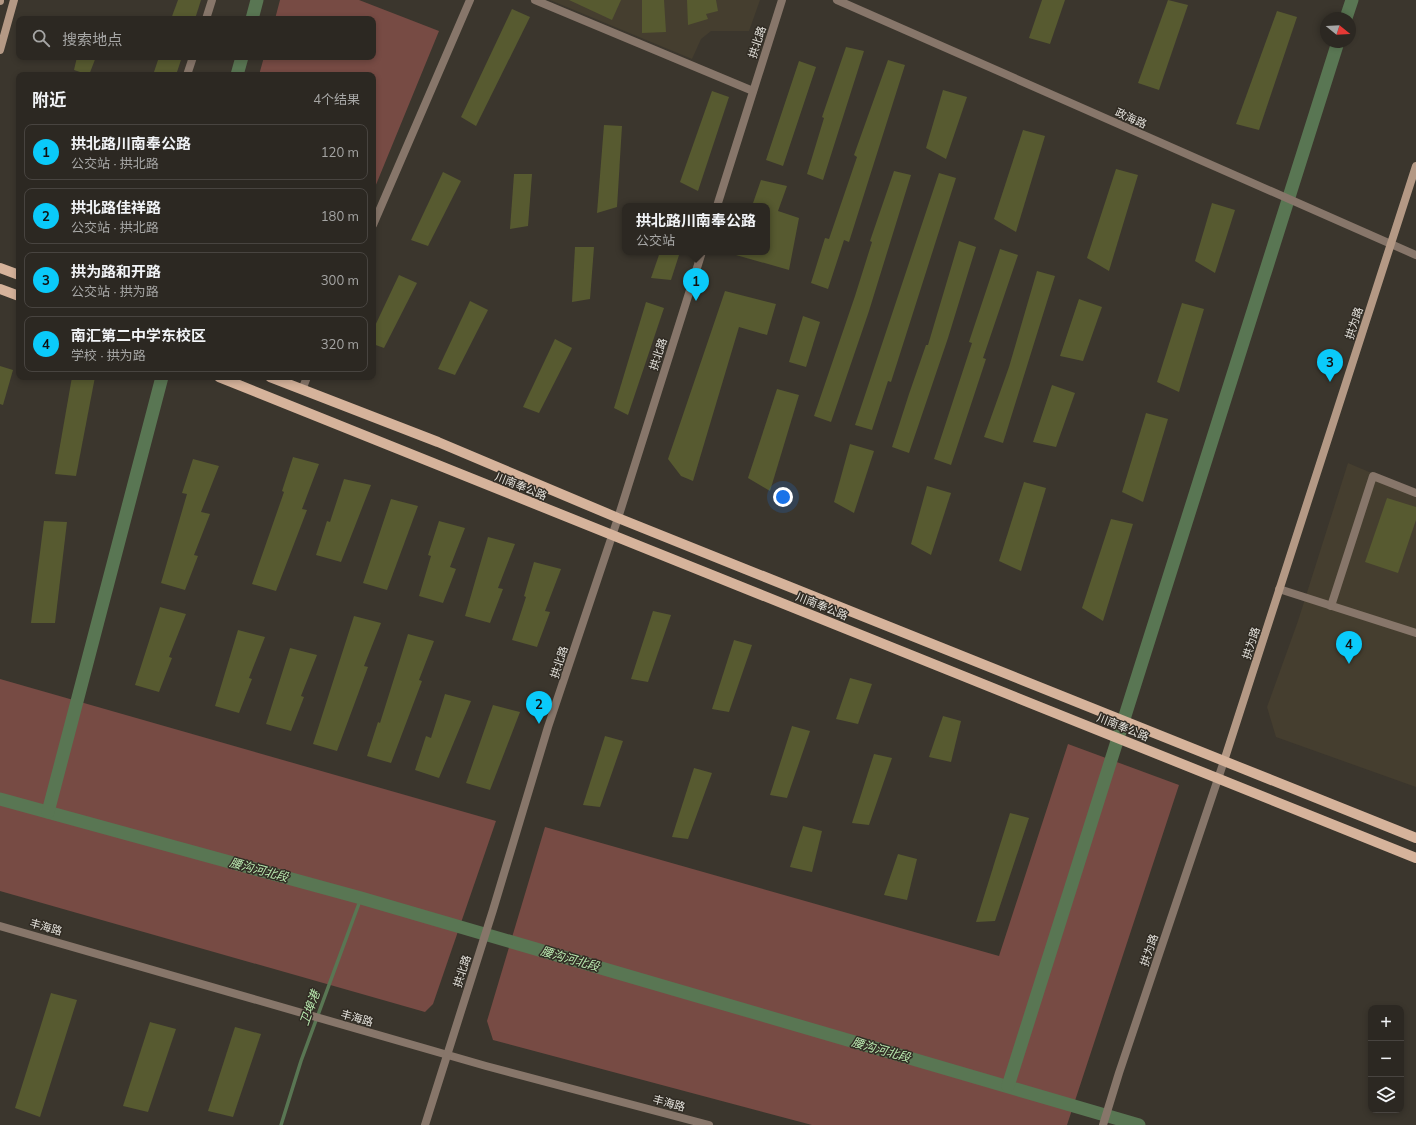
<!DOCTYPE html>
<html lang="zh">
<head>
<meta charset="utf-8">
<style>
  body { margin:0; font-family:Mulish,"Noto Sans SC",sans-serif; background:#38342f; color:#f1f3f6 }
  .controls { position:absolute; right:12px; bottom:12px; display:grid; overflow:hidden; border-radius:8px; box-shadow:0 2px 6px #0003 }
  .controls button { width:36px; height:36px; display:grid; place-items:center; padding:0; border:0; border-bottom:1px solid #484440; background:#2c2822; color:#f1f3f6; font:20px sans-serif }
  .compass { position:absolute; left:1320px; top:12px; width:36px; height:36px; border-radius:50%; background:#2c2822; box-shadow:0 2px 6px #0003; rotate:108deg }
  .you { position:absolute; left:783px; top:497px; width:14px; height:14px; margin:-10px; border:3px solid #fff; border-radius:50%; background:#1a73e8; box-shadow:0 0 0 6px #1a73e833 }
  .badge { display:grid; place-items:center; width:26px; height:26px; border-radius:50%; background:#0acafa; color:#111; font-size:13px; font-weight:700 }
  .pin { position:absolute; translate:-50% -33px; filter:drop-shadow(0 1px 2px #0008) }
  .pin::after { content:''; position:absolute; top:21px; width:14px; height:12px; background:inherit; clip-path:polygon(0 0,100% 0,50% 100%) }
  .popup { position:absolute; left:622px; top:203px; width:148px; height:52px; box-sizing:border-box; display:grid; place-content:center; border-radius:8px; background:#2c2822; filter:drop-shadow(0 1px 3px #0005); font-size:13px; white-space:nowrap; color:#a6a6a5 }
  .popup b { font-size:15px; color:#f1f3f6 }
  .popup::after { content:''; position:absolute; left:50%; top:100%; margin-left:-8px; border:8px solid transparent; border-top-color:#2c2822 }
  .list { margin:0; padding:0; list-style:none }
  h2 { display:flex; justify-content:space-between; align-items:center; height:52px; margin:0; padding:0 16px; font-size:17px }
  h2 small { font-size:13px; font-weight:400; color:#a6a6a5 }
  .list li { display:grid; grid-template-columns:26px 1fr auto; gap:12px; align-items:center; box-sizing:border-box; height:56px; margin:0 8px 8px; padding:0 8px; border:1px solid #484440; border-radius:8px }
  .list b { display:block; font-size:15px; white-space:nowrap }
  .list p { margin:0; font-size:13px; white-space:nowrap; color:#a6a6a5 }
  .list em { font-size:13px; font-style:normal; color:#a6a6a5 }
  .icon { flex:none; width:22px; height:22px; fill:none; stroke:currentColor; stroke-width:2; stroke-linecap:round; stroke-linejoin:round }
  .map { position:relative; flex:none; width:1416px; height:1125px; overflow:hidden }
  .search { position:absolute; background:#2c2822; box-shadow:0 2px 6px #0003; left:16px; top:16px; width:360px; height:44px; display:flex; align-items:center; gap:10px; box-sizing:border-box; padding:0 14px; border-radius:8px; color:#a6a6a5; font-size:15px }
  .panel { position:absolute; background:#2c2822; box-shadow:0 2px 6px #0003; left:16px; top:72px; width:360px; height:308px; border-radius:8px }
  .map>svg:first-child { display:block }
  .built { fill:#453e2f }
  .green { fill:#774b44 }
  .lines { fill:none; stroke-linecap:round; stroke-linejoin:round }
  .stream { stroke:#597653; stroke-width:3.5 }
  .canal { stroke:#597653; stroke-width:13 }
  .building { fill:#575a30 }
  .minor { stroke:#87766a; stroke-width:8 }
  .tertiary { stroke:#87766a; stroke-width:8 }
  .secondary { stroke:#b49985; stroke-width:8 }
  .primary { stroke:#d6b39b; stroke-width:10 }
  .labels { text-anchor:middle; stroke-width:3; stroke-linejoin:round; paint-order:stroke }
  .street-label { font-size:11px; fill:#e5e3dd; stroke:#312c24 }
  .water-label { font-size:12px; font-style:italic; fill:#baeab0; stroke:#312c24 }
</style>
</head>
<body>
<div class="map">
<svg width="1416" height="1125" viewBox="0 0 1416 1125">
  <rect width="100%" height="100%" fill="#3b362d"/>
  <!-- built -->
  <g class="built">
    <polygon points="550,0 760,0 749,31 711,31 701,39 692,59"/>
    <polygon points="1348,463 1416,492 1416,787 1276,737 1267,707 1298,621"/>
  </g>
  <!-- green -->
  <g class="green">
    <polygon points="280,0 359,0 439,31 373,192 373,75 259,75 264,57 373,57 373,19 275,19"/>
    <polygon points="0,679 496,821 433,1004 425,1012 0,891"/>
    <polygon points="1068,744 1179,785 1067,1125 812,1125 493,1040 487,1021 545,827 999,956"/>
  </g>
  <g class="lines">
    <!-- stream -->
    <polyline class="stream" points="281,1125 301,1061 361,898"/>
    <!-- canal -->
    <g class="canal">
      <polyline points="1346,18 1352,0"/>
      <polyline points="252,19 257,0"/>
      <polyline points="237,75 242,57"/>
      <polyline points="0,799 361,898 1139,1125"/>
      <polyline points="48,812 162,377"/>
      <polyline points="1008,1086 1338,42"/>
    </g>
  </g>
  <!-- building -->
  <g class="building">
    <polygon points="178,0 201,0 195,19 171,19"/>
    <polygon points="569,0 621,0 612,20"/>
    <polygon points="642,0 664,0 666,32 642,33"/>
    <polygon points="687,0 716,0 718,11 706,14 708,19 688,25"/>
    <polygon points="1042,0 1065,0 1050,44 1029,38"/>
    <polygon points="1168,0 1188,5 1159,90 1138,83"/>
    <polygon points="512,9 530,17 476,126 461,117"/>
    <polygon points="1277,11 1297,17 1259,130 1236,124"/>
    <polygon points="846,47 864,51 823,180 807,174 824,118 822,117"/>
    <polygon points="77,57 96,57 89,75 74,70"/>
    <polygon points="159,57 182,57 176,75 153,75"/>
    <polygon points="888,60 905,65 849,242 844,240 828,289 811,283 825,238 829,239 857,157 854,155"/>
    <polygon points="799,61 816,67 783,166 766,160"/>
    <polygon points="943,90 967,97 946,159 926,148"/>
    <polygon points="712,91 729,97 698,191 680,182"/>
    <polygon points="604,125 622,126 617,207 597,213"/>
    <polygon points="1023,130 1045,136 1016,232 994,219"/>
    <polygon points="1116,169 1138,175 1109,271 1087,258"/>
    <polygon points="894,171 911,175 869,311 831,422 814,416 855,296 872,242 870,241"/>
    <polygon points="443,172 461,181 428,246 411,240"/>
    <polygon points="939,173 956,178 891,382 888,381 872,430 855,425"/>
    <polygon points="514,174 532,174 528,226 510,229"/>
    <polygon points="761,180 787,186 778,211 799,218 789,270 736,255 736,252 767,252 767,206 752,206"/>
    <polygon points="1212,203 1235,210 1215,273 1195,261"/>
    <polygon points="959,241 976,247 948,338 909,453 892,447 909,394 926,345 928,345"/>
    <polygon points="575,247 594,247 590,299 572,302"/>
    <polygon points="1000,249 1018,255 983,358 986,359 951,465 934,459 972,343 969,342"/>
    <polygon points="660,252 680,252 671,280 651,278"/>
    <polygon points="1037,271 1055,276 1003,443 984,437 1009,367"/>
    <polygon points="399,275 417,283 384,348 373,344 373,330"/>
    <polygon points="725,291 776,304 767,335 739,327 693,481 681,476 668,459"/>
    <polygon points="1079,299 1102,307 1083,361 1060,356"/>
    <polygon points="470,301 488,310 455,375 438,369"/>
    <polygon points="646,302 664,308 628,415 614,408"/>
    <polygon points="1182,303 1204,309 1179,392 1157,382"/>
    <polygon points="803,316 820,322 806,367 789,362"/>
    <polygon points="555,339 572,348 539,413 523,407"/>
    <polygon points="0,366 13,370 3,405 0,404"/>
    <polygon points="72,377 95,377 76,476 55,474"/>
    <polygon points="1052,385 1075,393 1056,447 1033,442"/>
    <polygon points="777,389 799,395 770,491 748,478"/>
    <polygon points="1146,413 1168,419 1143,502 1122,492"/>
    <polygon points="850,444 874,451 854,513 834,502"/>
    <polygon points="293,457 319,464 302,509 307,510 276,591 252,584 284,492 282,491"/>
    <polygon points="193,459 219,466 201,512 210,514 194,555 198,556 185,590 161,583 187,494 182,493"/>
    <polygon points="344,479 371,485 341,562 316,555 327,521 330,522"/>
    <polygon points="1024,482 1046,488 1021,571 999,561"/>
    <polygon points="927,486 951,493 931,555 911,544"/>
    <polygon points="1387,498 1416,507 1416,520 1398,573 1365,562"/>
    <polygon points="391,499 418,506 387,590 363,583"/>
    <polygon points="1111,519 1133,524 1103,621 1082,608"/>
    <polygon points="44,521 67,522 55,623 31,623"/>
    <polygon points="439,521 465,528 450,567 456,569 443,603 419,596 431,556 428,555"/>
    <polygon points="488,537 515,544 498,588 503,589 490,623 465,616"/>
    <polygon points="534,562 561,569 545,611 550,612 537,647 512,640 526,597 524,596"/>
    <polygon points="160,607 186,614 169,657 172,658 159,692 135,685"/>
    <polygon points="653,611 671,615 648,682 631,679"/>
    <polygon points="354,616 381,623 364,666 368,667 337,751 313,744"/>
    <polygon points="238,630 265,637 249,678 252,679 239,713 215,706"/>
    <polygon points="408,634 434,641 419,680 422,681 391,763 367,756 378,722 380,723"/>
    <polygon points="734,640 752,645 729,712 712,709"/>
    <polygon points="290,648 317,655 301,696 304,697 291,731 266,724"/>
    <polygon points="850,678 872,684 858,724 836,719"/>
    <polygon points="445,694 471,701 439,778 415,770 426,736 431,738"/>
    <polygon points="493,705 520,712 490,790 466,783"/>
    <polygon points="943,716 961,721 951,762 929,757"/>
    <polygon points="792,726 810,731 787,798 770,795"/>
    <polygon points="605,736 623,741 600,807 583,805"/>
    <polygon points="874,754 892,758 869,825 852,823"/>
    <polygon points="694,768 712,773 688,839 672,837"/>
    <polygon points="1010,813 1029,818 995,921 976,922"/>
    <polygon points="803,826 822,831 812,872 790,867"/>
    <polygon points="898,854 917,859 907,900 884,895"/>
    <polygon points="51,993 77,1000 40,1117 15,1108"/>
    <polygon points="150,1022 176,1029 148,1112 123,1106"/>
    <polygon points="235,1027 261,1034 233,1117 208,1111"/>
  </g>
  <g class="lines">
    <!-- minor -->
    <g class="minor">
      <polyline points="535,0 753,91"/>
      <polyline points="206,19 212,0"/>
      <polyline points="187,75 193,57"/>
      <polyline points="717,206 782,0"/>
      <polyline points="373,225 470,0"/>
      <polyline points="302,390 307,377"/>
      <polyline points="1279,589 1416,633"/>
      <polyline points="1331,606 1373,476 1416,493"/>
      <polyline points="0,926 486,1066 709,1125"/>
      <polyline points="425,1125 493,910 548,727 618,518 702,252"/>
      <polyline points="1103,1125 1119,1073 1224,761"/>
    </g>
    <!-- tertiary -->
    <polyline class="tertiary" points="837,0 1416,255"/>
    <!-- secondary -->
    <g class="secondary">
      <polyline points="0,1 0,0"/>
      <polyline points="0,50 14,0"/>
      <polyline points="1224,761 1416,166"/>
    </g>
    <!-- primary -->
    <g class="primary">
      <polyline points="0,268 19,275"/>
      <polyline points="0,289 19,296"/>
      <polyline points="219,377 1416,858"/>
      <polyline points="270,377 438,442 618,518 1416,838"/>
    </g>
  </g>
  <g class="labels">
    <!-- street labels -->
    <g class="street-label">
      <text transform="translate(757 42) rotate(-72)" y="4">拱北路</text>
      <text transform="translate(1131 118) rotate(24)" y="4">政海路</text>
      <text transform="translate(1354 323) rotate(-72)" y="4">拱为路</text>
      <text transform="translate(658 354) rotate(-72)" y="4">拱北路</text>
      <text transform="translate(521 486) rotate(22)" y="4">川南奉公路</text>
      <text transform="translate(822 606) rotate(22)" y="4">川南奉公路</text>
      <text transform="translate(1251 643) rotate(-72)" y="4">拱为路</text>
      <text transform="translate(559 662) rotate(-72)" y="4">拱北路</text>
      <text transform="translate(1123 727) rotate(22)" y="4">川南奉公路</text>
      <text transform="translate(46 927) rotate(16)" y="4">丰海路</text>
      <text transform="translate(1149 950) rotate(-71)" y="4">拱为路</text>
      <text transform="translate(462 971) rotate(-72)" y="4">拱北路</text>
      <text transform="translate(357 1018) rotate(16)" y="4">丰海路</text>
      <text transform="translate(669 1103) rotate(15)" y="4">丰海路</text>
    </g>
    <!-- water labels -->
    <g class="water-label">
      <text transform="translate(259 870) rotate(15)" y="4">腰沟河北段</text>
      <text transform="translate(570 959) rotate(16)" y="4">腰沟河北段</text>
      <text transform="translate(310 1008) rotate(-70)" y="4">卫埠港</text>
      <text transform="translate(881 1050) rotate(16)" y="4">腰沟河北段</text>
    </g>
  </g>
</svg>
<div class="controls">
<button>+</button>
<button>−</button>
<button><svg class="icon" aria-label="layers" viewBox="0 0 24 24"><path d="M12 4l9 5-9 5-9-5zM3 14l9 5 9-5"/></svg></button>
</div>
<svg class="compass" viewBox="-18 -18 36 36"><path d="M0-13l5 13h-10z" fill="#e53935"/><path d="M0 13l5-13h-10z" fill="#a6a6a5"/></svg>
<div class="you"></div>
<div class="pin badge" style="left:696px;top:301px">1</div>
<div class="popup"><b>拱北路川南奉公路</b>公交站</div>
<div class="pin badge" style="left:539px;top:724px">2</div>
<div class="pin badge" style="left:1330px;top:382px">3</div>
<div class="pin badge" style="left:1349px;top:664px">4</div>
<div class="search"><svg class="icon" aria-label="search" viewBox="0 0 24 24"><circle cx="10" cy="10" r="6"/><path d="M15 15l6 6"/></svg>搜索地点</div>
<section class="panel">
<h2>附近<small>4个结果</small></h2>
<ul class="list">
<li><span class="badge">1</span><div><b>拱北路川南奉公路</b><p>公交站 · 拱北路</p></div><em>120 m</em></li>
<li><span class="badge">2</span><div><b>拱北路佳祥路</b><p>公交站 · 拱北路</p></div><em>180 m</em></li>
<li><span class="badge">3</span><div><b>拱为路和开路</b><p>公交站 · 拱为路</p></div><em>300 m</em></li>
<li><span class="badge">4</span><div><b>南汇第二中学东校区</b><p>学校 · 拱为路</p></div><em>320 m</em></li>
</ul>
</section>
</div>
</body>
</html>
